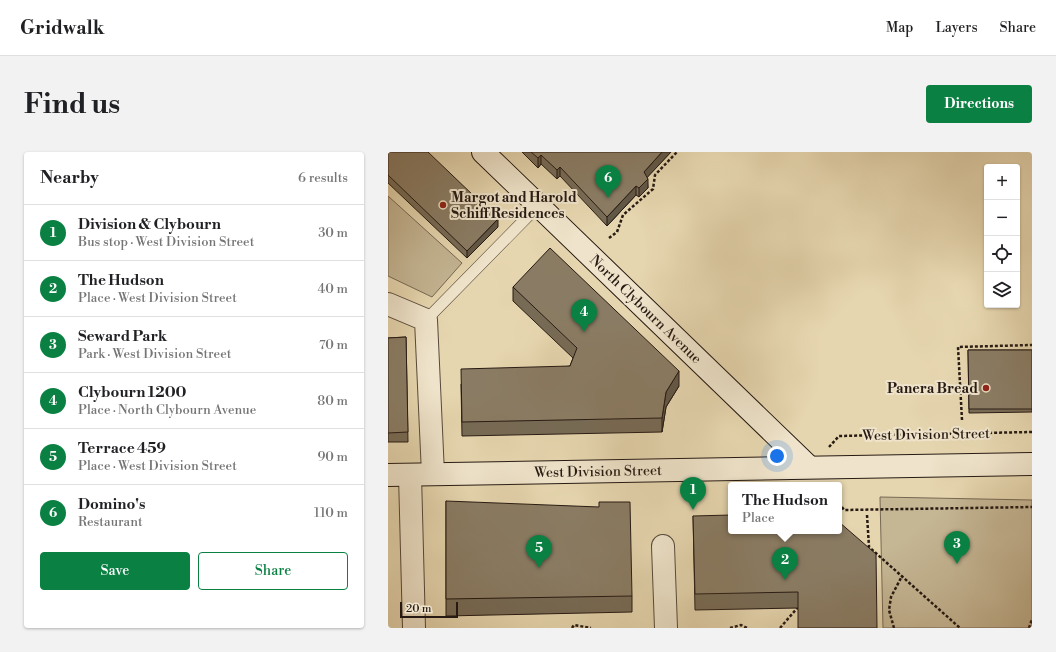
<!DOCTYPE html>
<html lang="en">
<head>
<meta charset="utf-8">
<style>
  body { margin:0; font-family:"Libre Bodoni",serif; background:#f2f2f2; color:#202124 }
  .controls { position:absolute; right:12px; top:12px; display:grid; overflow:hidden; border-radius:4px; box-shadow:0 1px 3px #0004 }
  .controls button { width:36px; height:36px; display:grid; place-items:center; padding:0; border:0; border-bottom:1px solid #e0e0e0; background:#fff; color:#202124; font:20px sans-serif }
  .scale { position:absolute; left:12px; bottom:10px; width:58px; box-sizing:border-box; padding-left:4px; border:2px solid #261a13; border-top:0; font-size:11px; line-height:14px; white-space:nowrap; color:#261a13; -webkit-text-stroke:3px #efe4cb; paint-order:stroke }
  .you { position:absolute; left:389px; top:304px; width:14px; height:14px; margin:-10px; border:3px solid #fff; border-radius:50%; background:#1a73e8; box-shadow:0 0 0 6px #1a73e833 }
  .badge { display:grid; place-items:center; width:26px; height:26px; border-radius:50%; background:#0b8043; color:#fff; font-size:13px; font-weight:700 }
  .pin { position:absolute; translate:-50% -33px; filter:drop-shadow(0 1px 2px #0008) }
  .pin::after { content:''; position:absolute; top:21px; width:14px; height:12px; background:inherit; clip-path:polygon(0 0,100% 0,50% 100%) }
  .popup { position:absolute; left:340px; top:330px; width:114px; height:52px; box-sizing:border-box; display:grid; place-content:center; border-radius:4px; background:#fff; filter:drop-shadow(0 1px 3px #0005); font-size:13px; white-space:nowrap; color:#757577 }
  .popup b { font-size:15px; color:#202124 }
  .popup::after { content:''; position:absolute; left:50%; top:100%; margin-left:-8px; border:8px solid transparent; border-top-color:#fff }
  .list { margin:0; padding:0; list-style:none }
  h2 { display:flex; justify-content:space-between; align-items:center; height:52px; margin:0; padding:0 16px; font-size:17px }
  h2 small { font-size:13px; font-weight:400; color:#757577 }
  .list li { display:grid; grid-template-columns:26px 1fr auto; gap:12px; align-items:center; box-sizing:border-box; height:56px; padding:0 16px; border-top:1px solid #e0e0e0 }
  .list b { display:block; font-size:15px; white-space:nowrap }
  .list p { margin:0; font-size:13px; white-space:nowrap; color:#757577 }
  .list em { font-size:13px; font-style:normal; color:#757577 }
  .actions { display:flex; gap:8px; padding:12px 16px }
  .actions a { flex:1; padding:9px 0; border:1px solid #0b8043; border-radius:4px; text-align:center; font-size:14px; color:#0b8043 }
  .actions .main { background:#0b8043; color:#fff }
  .icon { flex:none; width:22px; height:22px; fill:none; stroke:currentColor; stroke-width:2; stroke-linecap:round; stroke-linejoin:round }
  .map { position:relative; flex:none; width:644px; height:476px; overflow:hidden; border-radius:4px }
  header { display:flex; align-items:center; gap:24px; box-sizing:border-box; height:56px; padding:0 20px; background:#fff; border-bottom:1px solid #e0e0e0 }
  header strong { font-size:19px }
  nav { display:flex; gap:22px; margin-inline-start:auto; font-size:14px }
  .intro { display:flex; align-items:center; justify-content:space-between; box-sizing:border-box; height:96px; padding:0 24px }
  h1 { margin:0; font-size:28px }
  .button { padding:10px 18px; border-radius:4px; background:#0b8043; color:#fff; font-size:14px; font-weight:700 }
  main { display:flex; gap:24px; padding:0 24px }
  aside { flex:1; background:#fff; border-radius:4px; box-shadow:0 1px 3px #0004 }
  .map>svg:first-child { display:block }
  .green { fill:#c5b694; stroke:#766854 }
  .lines { fill:none; stroke-linecap:round; stroke-linejoin:round }
  .service-casing { stroke:#56493a; stroke-width:12 }
  .minor-casing { stroke:#56493a; stroke-width:24 }
  .secondary-casing { stroke:#261a13; stroke-width:24 }
  .path { stroke:#261a13; stroke-width:2.5; stroke-dasharray:3 2; stroke-linecap:butt }
  .service { stroke:#efe4cb; stroke-width:11 }
  .minor { stroke:#efe4cb; stroke-width:22 }
  .secondary { stroke:#efe4cb; stroke-width:22 }
  .wall { fill:#776b56; stroke:#261a13 }
  .shaded-wall { fill:#615746; stroke:#261a13 }
  .building { fill:#8a7c64; stroke:#261a13 }
  .poi-dot { fill:#8f2418; stroke:#efe4cb; stroke-width:1.5 }
  .labels { text-anchor:middle; stroke-width:4; stroke-linejoin:round; paint-order:stroke }
  .poi-label { font-size:14px; font-weight:bold; fill:#261a13; stroke:#efe4cb; text-anchor:start }
  .street-label { font-size:14px; fill:#261a13; stroke:#efe4cb }
</style>
</head>
<body>
<header>
<strong>Gridwalk</strong>
<nav><a>Map</a><a>Layers</a><a>Share</a></nav>
</header>
<div class="intro"><h1>Find us</h1><a class="button">Directions</a></div>
<main>
<aside>
<h2>Nearby<small>6 results</small></h2>
<ul class="list">
<li><span class="badge">1</span><div><b>Division &amp; Clybourn</b><p>Bus stop · West Division Street</p></div><em>30 m</em></li>
<li><span class="badge">2</span><div><b>The Hudson</b><p>Place · West Division Street</p></div><em>40 m</em></li>
<li><span class="badge">3</span><div><b>Seward Park</b><p>Park · West Division Street</p></div><em>70 m</em></li>
<li><span class="badge">4</span><div><b>Clybourn 1200</b><p>Place · North Clybourn Avenue</p></div><em>80 m</em></li>
<li><span class="badge">5</span><div><b>Terrace 459</b><p>Place · West Division Street</p></div><em>90 m</em></li>
<li><span class="badge">6</span><div><b>Domino's</b><p>Restaurant</p></div><em>110 m</em></li>
</ul>
<div class="actions"><a class="main">Save</a><a>Share</a></div>
</aside>
<div class="map">
<svg width="644" height="476" viewBox="0 0 644 476">
  <rect width="100%" height="100%" fill="#e6d6af"/>
  <filter id="stains"><feTurbulence type="fractalNoise" baseFrequency=".005" numOctaves="4"/><feColorMatrix values="0 0 0 0 .2 0 0 0 0 .09 0 0 0 0 .02 0 0 0 .5 -.17"/></filter>
  <radialGradient id="worn" r=".72"><stop offset=".6" stop-color="#630" stop-opacity="0"/><stop offset="1" stop-color="#630" stop-opacity=".3"/></radialGradient>
  <!-- green -->
  <g class="green">
    <polygon points="0,44 74,111 44,145 0,124"/>
    <polygon points="492,345 644,348 644,476 495,476"/>
  </g>
  <g class="lines">
    <!-- service casing -->
    <g class="service-casing">
      <polyline id="service" points="38,168 151,53"/>
    </g>
    <!-- minor casing -->
    <g class="minor-casing">
      <g id="minor">
        <polyline points="0,152 38,168 45,322"/>
        <polyline points="22,323 26,476"/>
        <polyline points="275,394 278,476"/>
      </g>
    </g>
    <!-- secondary casing -->
    <g class="secondary-casing">
      <g id="secondary">
        <polyline points="95,0 421,315"/>
        <polyline points="0,323 644,312"/>
      </g>
    </g>
    <!-- path -->
    <g class="path">
      <polyline points="221,86 229,80 235,63 265,37 267,23 289,0"/>
      <polyline points="574,268 570,195 644,193"/>
      <polyline points="441,295 451,284 644,280"/>
      <polyline points="451,351 456,358 644,355"/>
      <polyline points="479,363 481,395 572,476"/>
      <polyline points="184,476 186,473 203,476"/>
      <polyline points="342,476 353,473 359,476"/>
      <polyline points="392,476 411,454"/>
      <polyline points="506,476 501,458 503,445 514,424"/>
      <polyline points="641,476 644,467"/>
    </g>
    <!-- service -->
    <use href="#service" class="service"/>
    <!-- minor -->
    <use href="#minor" class="minor"/>
    <!-- secondary -->
    <use href="#secondary" class="secondary"/>
  </g>
  <!-- wall -->
  <g class="wall">
    <polygon points="0,0 110,75 79,106 0,31"/>
    <polygon points="134,0 283,0 259,25 260,36 251,45 248,43 219,74 172,24 169,27 153,12 150,16"/>
    <polygon points="125,135 291,234 278,255 274,280 74,284 73,232 182,214 185,206 125,149"/>
    <polygon points="18,185 20,290 0,290 0,186"/>
    <polygon points="580,198 644,198 644,260 581,261"/>
    <polygon points="58,349 244,444 244,460 58,464"/>
    <polygon points="305,364 489,476 410,456 307,458"/>
  </g>
  <!-- shaded-wall -->
  <g class="shaded-wall">
    <polygon points="274,0 283,0 256,29 256,20"/>
    <polygon points="153,3 153,12 150,16 150,6"/>
    <polygon points="172,15 172,24 169,27 169,18"/>
    <polygon points="260,27 260,36 251,45 251,36"/>
    <polygon points="248,34 248,43 219,74 219,65"/>
    <polygon points="110,67 110,75 79,106 79,99"/>
    <polygon points="291,219 291,234 278,255 274,280 274,266 278,240"/>
  </g>
  <!-- building -->
  <g class="building">
    <polygon points="0,0 40,0 110,67 79,99 0,23"/>
    <polygon points="143,0 274,0 256,20 260,27 251,36 248,34 219,65 172,15 169,18 153,3 150,6"/>
    <polygon points="162,96 291,219 278,240 274,266 74,270 73,217 182,214 189,196 125,135"/>
    <polygon points="18,185 20,280 0,281 0,186"/>
    <polygon points="580,198 644,198 644,257 581,257"/>
    <polygon points="58,349 211,355 211,350 242,350 244,444 58,447"/>
    <polygon points="343,363 343,379 451,379 451,370 488,402 489,476 410,476 410,440 307,442 305,364"/>
  </g>
  <!-- markers -->
  <g class="poi-dot">
    <circle cx="55" cy="53" r="4"/>
    <circle cx="598" cy="236" r="4"/>
  </g>
  <g class="labels">
    <!-- poi labels -->
    <g class="poi-label">
      <text x="63" y="50">Margot and Harold<tspan x="63" dy="16">Schiff Residences</tspan></text>
      <text x="590" y="241" text-anchor="end">Panera Bread</text>
    </g>
    <!-- street labels -->
    <g class="street-label">
      <text transform="translate(258 157) rotate(44)" y="5">North Clybourn Avenue</text>
      <text transform="translate(538 282) rotate(-1)" y="5">West Division Street</text>
      <text transform="translate(210 319) rotate(-1)" y="5">West Division Street</text>
    </g>
  </g>
  <rect width="100%" height="100%" filter="url(#stains)"/>
  <rect width="100%" height="100%" fill="url(#worn)"/>
</svg>
<div class="controls">
<button>+</button>
<button>−</button>
<button><svg class="icon" aria-label="locate" viewBox="0 0 24 24"><circle cx="12" cy="12" r="6"/><path d="M12 2v4M12 18v4M2 12h4M18 12h4"/></svg></button>
<button><svg class="icon" aria-label="layers" viewBox="0 0 24 24"><path d="M12 4l9 5-9 5-9-5zM3 14l9 5 9-5"/></svg></button>
</div>
<div class="scale">20 m</div>
<div class="you"></div>
<div class="pin badge" style="left:305px;top:358px">1</div>
<div class="pin badge" style="left:397px;top:428px">2</div>
<div class="popup"><b>The Hudson</b>Place</div>
<div class="pin badge" style="left:569px;top:412px">3</div>
<div class="pin badge" style="left:196px;top:180px">4</div>
<div class="pin badge" style="left:151px;top:416px">5</div>
<div class="pin badge" style="left:220px;top:46px">6</div>
</div>
</main>
</body>
</html>
